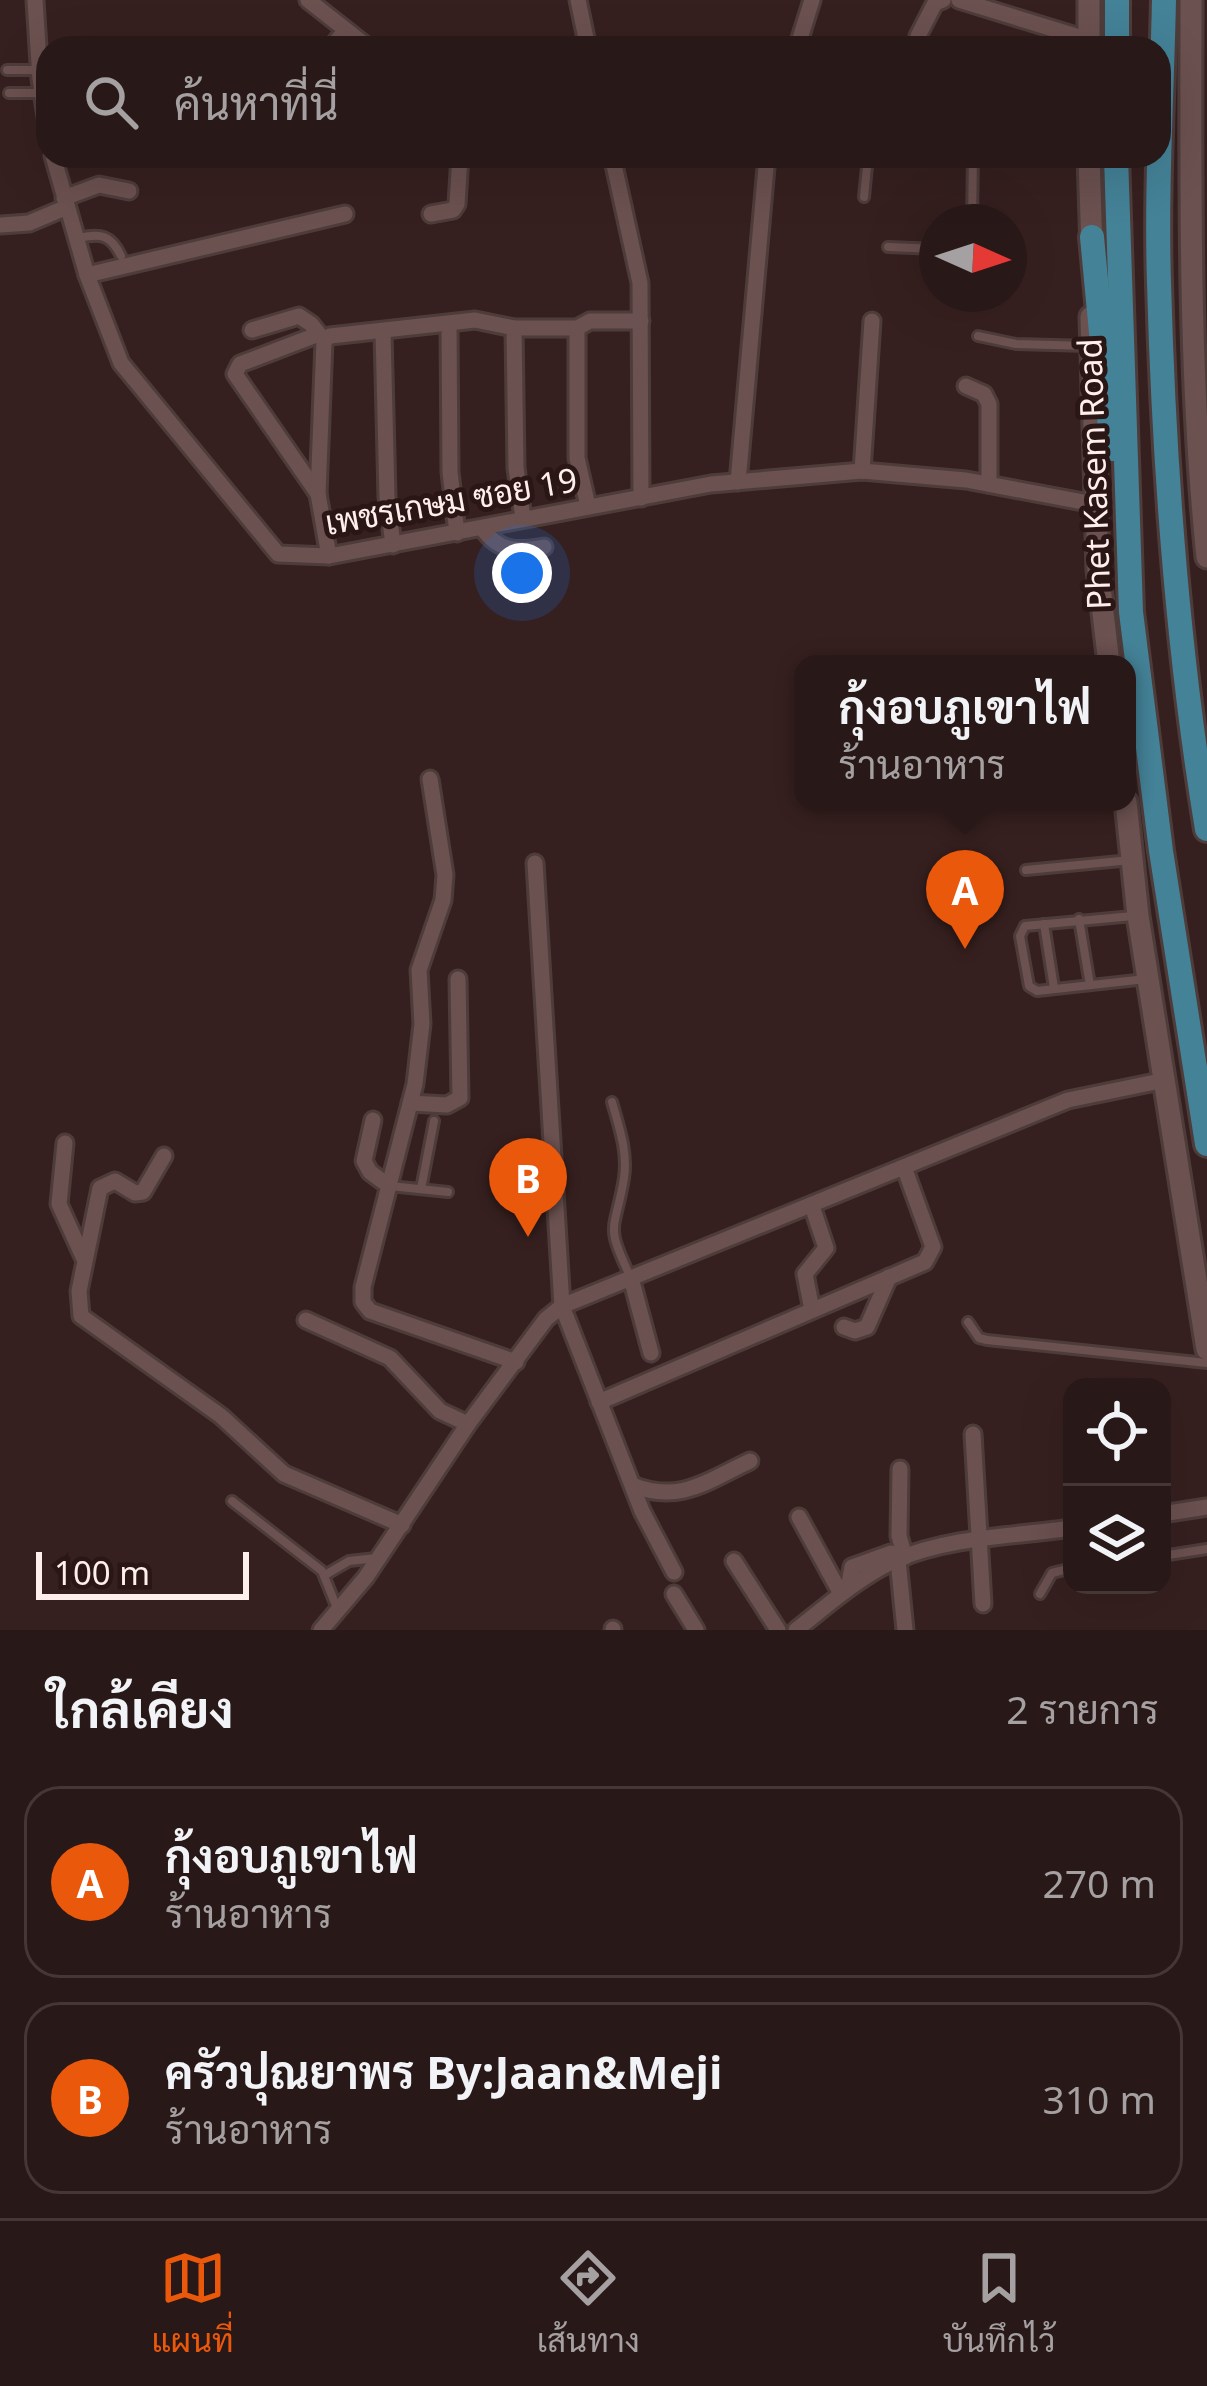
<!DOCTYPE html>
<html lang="th">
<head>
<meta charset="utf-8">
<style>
  body { margin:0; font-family:"Noto Sans",Sarabun,sans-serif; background:#342524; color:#f1f3f6 }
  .controls { position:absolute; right:36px; bottom:36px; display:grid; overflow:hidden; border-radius:24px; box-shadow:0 12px 48px #0002 }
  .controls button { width:108px; height:108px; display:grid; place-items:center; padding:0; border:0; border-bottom:3px solid #443736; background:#281817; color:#f1f3f6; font:60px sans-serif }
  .compass { position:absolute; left:919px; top:204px; width:108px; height:108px; border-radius:50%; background:#281817; box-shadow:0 12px 48px #0002; rotate:93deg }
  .scale { position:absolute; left:36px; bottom:30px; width:213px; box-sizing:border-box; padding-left:12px; border:6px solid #feefed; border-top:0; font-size:33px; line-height:42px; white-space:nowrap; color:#feefed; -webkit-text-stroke:9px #2b1616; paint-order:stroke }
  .you { position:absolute; left:522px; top:573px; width:42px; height:42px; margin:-30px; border:9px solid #fff; border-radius:50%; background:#1a73e8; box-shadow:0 0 0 18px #1a73e833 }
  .badge { display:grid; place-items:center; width:78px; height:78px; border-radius:50%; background:#ea580c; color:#fff; font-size:39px; font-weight:700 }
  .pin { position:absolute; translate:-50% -99px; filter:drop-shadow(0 3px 6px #0008) }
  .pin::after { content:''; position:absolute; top:63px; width:42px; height:36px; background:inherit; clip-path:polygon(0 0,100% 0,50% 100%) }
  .popup { position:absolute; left:794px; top:655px; width:342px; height:156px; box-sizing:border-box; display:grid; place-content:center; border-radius:24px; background:#281817; filter:drop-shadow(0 3px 9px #0005); font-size:39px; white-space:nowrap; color:#a5a0a1 }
  .popup b { font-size:45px; color:#f1f3f6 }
  .popup::after { content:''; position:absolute; left:50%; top:100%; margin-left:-24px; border:24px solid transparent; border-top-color:#281817 }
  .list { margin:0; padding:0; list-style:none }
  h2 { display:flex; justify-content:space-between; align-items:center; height:156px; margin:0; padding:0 48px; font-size:51px }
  h2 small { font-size:39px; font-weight:400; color:#a5a0a1 }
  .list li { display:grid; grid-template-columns:78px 1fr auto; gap:36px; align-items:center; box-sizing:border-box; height:192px; margin:0 24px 24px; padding:0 24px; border:3px solid #443736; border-radius:36px }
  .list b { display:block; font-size:45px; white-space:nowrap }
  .list p { margin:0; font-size:39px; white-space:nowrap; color:#a5a0a1 }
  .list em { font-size:39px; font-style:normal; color:#a5a0a1 }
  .icon { flex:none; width:66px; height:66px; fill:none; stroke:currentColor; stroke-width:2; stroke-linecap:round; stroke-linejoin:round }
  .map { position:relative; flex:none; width:1207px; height:1630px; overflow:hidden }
  .search { position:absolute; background:#281817; box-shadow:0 12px 48px #0002; left:36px; right:36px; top:36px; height:132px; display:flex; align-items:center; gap:30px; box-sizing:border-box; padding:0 42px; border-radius:36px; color:#a5a0a1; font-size:45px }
  .sheet { height:588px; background:#281817 }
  nav { display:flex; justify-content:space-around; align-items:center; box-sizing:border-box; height:168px; border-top:3px solid #443736; background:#281817; font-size:33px; color:#a5a0a1 }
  nav a { display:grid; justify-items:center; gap:6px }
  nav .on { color:#ea580c }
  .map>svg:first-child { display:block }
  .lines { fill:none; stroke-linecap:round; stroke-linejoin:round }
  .service-casing { stroke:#4e3c3b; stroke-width:14 }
  .minor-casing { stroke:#4e3c3b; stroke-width:21 }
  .secondary-casing { stroke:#4e3c3b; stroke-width:27 }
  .trunk-casing { stroke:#4e3c3b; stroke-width:30 }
  .service { stroke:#6b5150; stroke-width:8 }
  .minor { stroke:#6b5150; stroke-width:15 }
  .secondary { stroke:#6b5150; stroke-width:21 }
  .trunk { stroke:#448297; stroke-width:24 }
  .labels { text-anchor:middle; stroke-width:10; stroke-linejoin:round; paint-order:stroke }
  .street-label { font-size:33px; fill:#feefed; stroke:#2b1616 }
</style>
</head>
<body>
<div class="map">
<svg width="1207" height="1630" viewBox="0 0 1207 1630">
  <rect width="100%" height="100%" fill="#36201f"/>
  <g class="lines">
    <!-- service casing -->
    <g class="service-casing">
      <g id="service">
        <polyline points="326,48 342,29"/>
        <polyline points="7,70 39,70"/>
        <polyline points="9,93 41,93"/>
        <polyline points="864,197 868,156"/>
        <polyline points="972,222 973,156"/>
        <path d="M79 238C101 233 111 235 121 256"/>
        <polyline points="888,247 937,249"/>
        <polyline points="978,336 1016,344 1090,346"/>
        <polyline points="1026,870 1131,860"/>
        <polyline points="1133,916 1025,926 1020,936 1029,986 1037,991 1146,979"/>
        <polyline points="1079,919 1090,985"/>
        <polyline points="1044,924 1054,988"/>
        <path d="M612 1102C619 1127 628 1152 624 1178 615 1233 604 1222 631 1278"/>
        <polyline points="390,1186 448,1192"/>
        <polyline points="421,1189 434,1121"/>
        <polyline points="968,1322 979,1338 987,1340 1207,1363"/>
        <polyline points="232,1501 322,1571 337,1608"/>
        <polyline points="1162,1556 1207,1549"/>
        <polyline points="325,1575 349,1561 377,1558"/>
        <polyline points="1040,1594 1052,1573 1072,1568"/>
      </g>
    </g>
    <!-- minor casing -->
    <g class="minor-casing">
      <g id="minor">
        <polyline points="35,0 40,79 48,129"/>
        <polyline points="308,0 369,48"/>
        <polyline points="578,0 588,48"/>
        <polyline points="959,0 1089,40"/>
        <polyline points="918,36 935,3 943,0"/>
        <polyline points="797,48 812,0"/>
        <polyline points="53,156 87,275 121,363 278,554 329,556 711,484 862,471 966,480 1094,504"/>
        <polyline points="612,156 640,283 641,498"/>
        <polyline points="64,198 99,185 129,191"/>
        <polyline points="431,214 453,210 457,204 460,156"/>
        <polyline points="1,225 29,223 67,207"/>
        <polyline points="87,275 345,214"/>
        <polyline points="449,324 450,472 457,533"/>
        <polyline points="514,328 516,468 523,518"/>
        <polyline points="577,328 577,458 588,506"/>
        <polyline points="252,330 299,316 311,324 322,338"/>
        <polyline points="383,332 387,497 393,545"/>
        <polyline points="966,386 984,394 989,404 989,484"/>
        <polyline points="862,471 872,321"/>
        <polyline points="738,482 767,156"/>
        <polyline points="318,494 235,374 240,364 319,334"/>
        <path d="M482 528C499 552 517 552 544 547"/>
        <polyline points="329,556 318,494 324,341 330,336 475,320 514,328 577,328 590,321 641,321"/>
        <polyline points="430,779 445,875 443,900 419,970 422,1024 415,1084 363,1287 363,1302 370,1311 516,1362"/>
        <polyline points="535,863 562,1306 642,1511 674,1572"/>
        <polyline points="410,1103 447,1105 460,1098 458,979"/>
        <polyline points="373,1120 364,1161 370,1172 389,1186"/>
        <polyline points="65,1143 59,1204 84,1259"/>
        <polyline points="164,1156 143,1192 135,1193 115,1181 100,1188 79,1291 81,1316 221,1416 284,1474 402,1525"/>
        <polyline points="631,1278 651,1353"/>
        <polyline points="812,1310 805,1274 826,1248 812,1206"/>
        <polyline points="306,1320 390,1358 440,1411 468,1424"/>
        <polyline points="844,1327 855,1331 867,1327 889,1277"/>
        <polyline points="599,1402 925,1262 933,1247 904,1167"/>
        <polyline points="973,1434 983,1604"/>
        <polyline points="900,1469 899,1536 905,1557"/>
        <path d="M632 1485C680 1504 707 1481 750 1461"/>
        <polyline points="1162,1514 1207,1507"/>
        <polyline points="799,1517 841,1594"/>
        <polyline points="734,1561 778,1630"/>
        <polyline points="848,1589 852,1567 891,1553 898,1560 905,1630"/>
        <polyline points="674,1594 696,1630"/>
        <polyline points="613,1629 613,1630"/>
        <polyline points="321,1630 366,1577 468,1424 546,1319 562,1306 1068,1100 1165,1080"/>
        <path d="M796 1630C828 1605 859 1577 896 1560 949 1537 1015 1536 1072 1528"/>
      </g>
    </g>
    <!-- secondary casing -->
    <g class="secondary-casing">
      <g id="secondary">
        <path d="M1191 0C1191 186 1188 371 1207 557"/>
        <polyline points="1089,48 1089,0"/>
        <polyline points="1089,156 1092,250"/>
        <polyline points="1091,317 1098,570 1109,664"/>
        <polyline points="1126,802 1138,916 1207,1349"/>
      </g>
    </g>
    <!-- trunk casing -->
    <g class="trunk-casing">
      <g id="trunk">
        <path d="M1164 0C1162 94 1156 189 1159 283 1164 467 1177 648 1207 829"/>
        <polyline points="1117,48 1117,0"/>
        <polyline points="1116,156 1131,612 1161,851 1207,1144"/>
        <polyline points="1092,237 1112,449"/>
      </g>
    </g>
    <!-- service -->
    <use href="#service" class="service"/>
    <!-- minor -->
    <use href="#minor" class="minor"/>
    <!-- secondary -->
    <use href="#secondary" class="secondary"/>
    <!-- trunk -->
    <use href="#trunk" class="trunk"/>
  </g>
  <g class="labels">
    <!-- street labels -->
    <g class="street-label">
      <text transform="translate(1094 474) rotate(-92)" y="12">Phet Kasem Road</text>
      <text transform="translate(451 501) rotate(-10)" y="12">เพชรเกษม ซอย 19</text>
    </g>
  </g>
</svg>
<div class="controls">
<button><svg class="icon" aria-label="locate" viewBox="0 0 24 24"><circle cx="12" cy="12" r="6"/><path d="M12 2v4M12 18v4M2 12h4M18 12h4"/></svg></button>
<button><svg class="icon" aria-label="layers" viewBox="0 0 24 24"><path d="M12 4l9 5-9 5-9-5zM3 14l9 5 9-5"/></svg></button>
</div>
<svg class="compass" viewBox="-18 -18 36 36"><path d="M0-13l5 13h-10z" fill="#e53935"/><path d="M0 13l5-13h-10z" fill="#a5a0a1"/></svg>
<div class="scale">100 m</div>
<div class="you"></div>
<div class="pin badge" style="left:965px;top:949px">A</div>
<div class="popup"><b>กุ้งอบภูเขาไฟ</b>ร้านอาหาร</div>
<div class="pin badge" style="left:528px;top:1237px">B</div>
<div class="search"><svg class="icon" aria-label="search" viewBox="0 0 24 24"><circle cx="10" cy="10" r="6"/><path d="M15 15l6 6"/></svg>ค้นหาที่นี่</div>
</div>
<section class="sheet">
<h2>ใกล้เคียง<small>2 รายการ</small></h2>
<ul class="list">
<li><span class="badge">A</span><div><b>กุ้งอบภูเขาไฟ</b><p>ร้านอาหาร</p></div><em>270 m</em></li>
<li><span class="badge">B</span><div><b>ครัวปุณยาพร By:Jaan&amp;Meji</b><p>ร้านอาหาร</p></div><em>310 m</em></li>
</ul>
</section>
<nav>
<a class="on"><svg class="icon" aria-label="map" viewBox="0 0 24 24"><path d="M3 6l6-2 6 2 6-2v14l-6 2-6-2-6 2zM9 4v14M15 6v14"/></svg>แผนที่</a>
<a><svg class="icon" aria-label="directions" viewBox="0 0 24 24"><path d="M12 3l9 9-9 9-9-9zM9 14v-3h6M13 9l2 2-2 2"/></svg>เส้นทาง</a>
<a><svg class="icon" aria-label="saved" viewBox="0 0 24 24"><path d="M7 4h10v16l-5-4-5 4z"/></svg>บันทึกไว้</a>
</nav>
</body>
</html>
